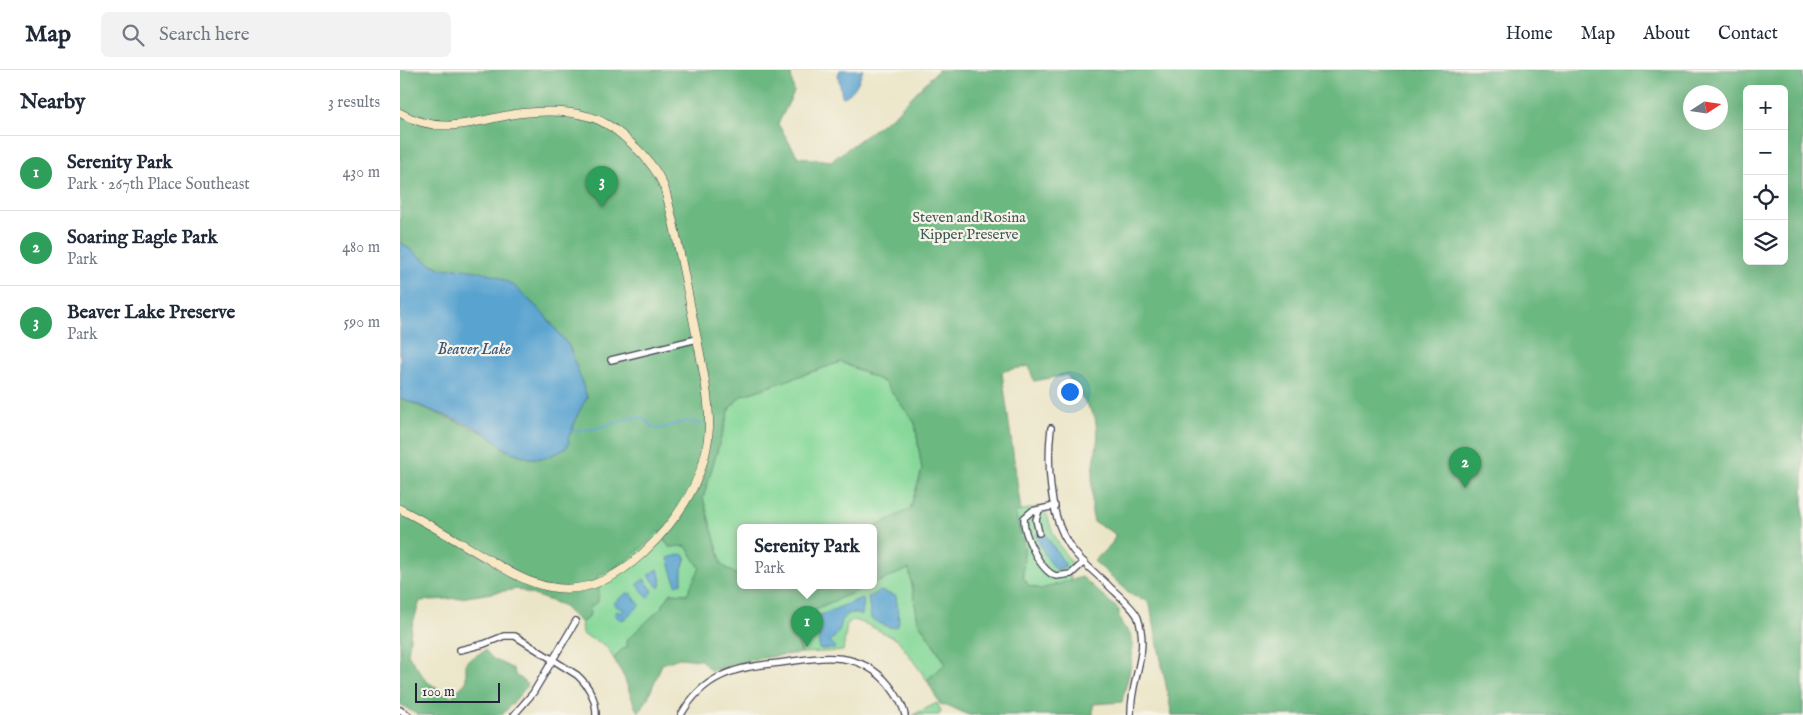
<!DOCTYPE html>
<html lang="en">
<head>
<meta charset="utf-8">
<style>
  body { margin:0; font-family:"IM FELL English",serif; background:#f2f2f3; color:#1f2937 }
  .controls { position:absolute; right:15px; top:15px; display:grid; overflow:hidden; border-radius:8px; box-shadow:0 5px 20px #0002 }
  .controls button { width:45px; height:45px; display:grid; place-items:center; padding:0; border:0; border-bottom:1px solid #e0e1e3; background:#fff; color:#1f2937; font:25px sans-serif }
  .compass { position:absolute; left:1283px; top:15px; width:45px; height:45px; border-radius:50%; background:#fff; box-shadow:0 5px 20px #0002; rotate:78deg }
  .scale { position:absolute; left:15px; bottom:12px; width:85px; box-sizing:border-box; padding-left:5px; border:2px solid #22223b; border-top:0; font-size:14px; line-height:18px; white-space:nowrap; color:#22223b; -webkit-text-stroke:4px #f7f3e8; paint-order:stroke }
  .you { position:absolute; left:669px; top:321px; width:18px; height:18px; margin:-12px; border:4px solid #fff; border-radius:50%; background:#1a73e8; box-shadow:0 0 0 8px #1a73e833 }
  .badge { display:grid; place-items:center; width:32px; height:32px; border-radius:50%; background:#1a73e8; color:#fff; font-size:16px; font-weight:700 }
  .pin { position:absolute; translate:-50% -41px; filter:drop-shadow(0 1px 2px #0008) }
  .pin::after { content:''; position:absolute; top:26px; width:18px; height:15px; background:inherit; clip-path:polygon(0 0,100% 0,50% 100%) }
  .popup { position:absolute; left:337px; top:454px; width:140px; height:65px; box-sizing:border-box; display:grid; place-content:center; border-radius:8px; background:#fff; filter:drop-shadow(0 1px 4px #0005); font-size:16px; white-space:nowrap; color:#747a83 }
  .popup b { font-size:19px; color:#1f2937 }
  .popup::after { content:''; position:absolute; left:50%; top:100%; margin-left:-10px; border:10px solid transparent; border-top-color:#fff }
  .list { margin:0; padding:0; list-style:none }
  h2 { display:flex; justify-content:space-between; align-items:center; height:65px; margin:0; padding:0 20px; font-size:21px }
  h2 small { font-size:16px; font-weight:400; color:#747a83 }
  .list li { display:grid; grid-template-columns:32px 1fr auto; gap:15px; align-items:center; box-sizing:border-box; height:75px; padding:0 20px; border-top:1px solid #e0e1e3 }
  .list b { display:block; font-size:19px; white-space:nowrap }
  .list p { margin:0; font-size:16px; white-space:nowrap; color:#747a83 }
  .list em { font-size:16px; font-style:normal; color:#747a83 }
  .icon { flex:none; width:28px; height:28px; fill:none; stroke:currentColor; stroke-width:2; stroke-linecap:round; stroke-linejoin:round }
  .map { position:relative; flex:none; width:1403px; height:645px; overflow:hidden }
  header { display:flex; align-items:center; gap:30px; box-sizing:border-box; height:70px; padding:0 25px; background:#fff; border-bottom:1px solid #e0e1e3 }
  header strong { font-size:24px }
  nav { display:flex; gap:28px; margin-inline-start:auto; font-size:18px }
  .search { width:350px; height:45px; background:#f2f2f3; display:flex; align-items:center; gap:12px; box-sizing:border-box; padding:0 18px; border-radius:8px; color:#747a83; font-size:19px }
  main { display:flex }
  aside { flex:1; background:#fff }
  .map>svg:first-child { display:block }
  .green { fill:#85d899; stroke:#547d6a }
  .forest { fill:#6cb881; stroke:#476d5e; fill-rule:evenodd }
  .water { fill:#58a3d0; stroke:#3d6286 }
  .lines { fill:none; stroke-linecap:round; stroke-linejoin:round }
  .stream { stroke:#58a3d0; stroke-width:2 }
  .street-casing { stroke:#403f50; stroke-width:8 }
  .secondary-casing { stroke:#403f50; stroke-width:9 }
  .street { stroke:#fff; stroke-width:5.5 }
  .secondary { stroke:#f7e8c3; stroke-width:8 }
  .labels { text-anchor:middle; stroke-width:4.5; stroke-linejoin:round; paint-order:stroke }
  .park-label { font-size:15px; fill:#405957; stroke:#f7f3e8 }
  .water-label { font-size:16px; font-style:italic; fill:#385677; stroke:#f7f3e8 }
</style>
</head>
<body>
<header>
<strong>Map</strong>
<div class="search"><svg class="icon" aria-label="search" viewBox="0 0 24 24"><circle cx="10" cy="10" r="6"/><path d="M15 15l6 6"/></svg>Search here</div>
<nav><a>Home</a><a>Map</a><a>About</a><a>Contact</a></nav>
</header>
<main>
<aside>
<h2>Nearby<small>3 results</small></h2>
<ul class="list">
<li><span class="badge" style="background:#2e9e5b">1</span><div><b>Serenity Park</b><p>Park · 267th Place Southeast</p></div><em>430 m</em></li>
<li><span class="badge" style="background:#2e9e5b">2</span><div><b>Soaring Eagle Park</b><p>Park</p></div><em>480 m</em></li>
<li><span class="badge" style="background:#2e9e5b">3</span><div><b>Beaver Lake Preserve</b><p>Park</p></div><em>590 m</em></li>
</ul>
</aside>
<div class="map">
<svg width="1403" height="645" viewBox="0 0 1403 645">
  <rect width="100%" height="100%" fill="#f7f3e8"/>
  <filter id="ink" filterUnits="userSpaceOnUse"><feTurbulence type="fractalNoise" baseFrequency=".02" numOctaves="2"/><feDisplacementMap in="SourceGraphic" scale="10" xChannelSelector="R" yChannelSelector="G"/><feConvolveMatrix kernelMatrix="1 2 1 2 8 2 1 2 1" color-interpolation-filters="sRGB"/></filter>
  <filter id="wash" filterUnits="userSpaceOnUse"><feTurbulence type="fractalNoise" baseFrequency=".0096" numOctaves="4" result="noise"/><feDisplacementMap in="SourceGraphic" scale="20" xChannelSelector="R" yChannelSelector="G"/><feGaussianBlur stdDeviation="1.12" result="paint"/><feColorMatrix in="noise" values="0 0 0 0 0 0 0 0 0 0 0 0 0 0 0 0 0 1.4 0 .05"/><feComposite in="paint" operator="in"/></filter>
  <g filter="url(#wash)">
    <rect width="100%" height="100%" fill="#ebe5c7"/>
    <!-- green -->
    <g class="green">
      <polygon points="441,292 484,312 515,353 522,400 510,439 473,458 341,458 341,508 322,495 303,428 330,338 341,326"/>
      <path d="M643 436 644 441 647 444C652 464 659 477 672 493L670 502 671 511 641 519 629 516 623 507 624 478 615 442Z"/>
      <path d="M259 461 269 477 286 476 300 498 287 524 271 523 261 538 242 557 234 563 227 577 220 581 214 589 206 576 182 564 181 553 189 547 191 536 199 519 197 506C222 497 240 480 259 461Z"/>
      <polygon points="509,498 518,551 546,594 527,610 498,570 468,555 453,550 447,554 443,581 402,583 398,573 414,566 415,539 469,516 473,516 473,514"/>
      <polygon points="537,633 541,641 539,645 513,645"/>
    </g>
    <!-- forest -->
    <path class="forest" d="M0 0H390L394 22 378 54 398 87 431 91 494 45 538 0H1403V645H772L750 535 744 529 733 526 694 491 712 473 715 466 714 463 694 452 692 443V410L698 366 695 347 667 305 634 311 629 296 603 301 602 303 621 441 615 442 624 478 623 507 629 516 641 519 682 507 719 540C718 560 731 557 732 570 735 591 726 612 722 632L693 634V645H569L549 636 540 634 527 610 546 593 518 551 509 499 473 514V458L510 439 522 400 515 353 484 312 441 292 341 326 330 338 303 428 322 495 341 508V516L353 517 357 516H469L415 539 414 566 398 573 402 583C370 586 341 591 311 601L301 590 279 588 262 594 247 630 239 642 236 639 224 607 214 589 220 581 227 577V570L261 538 271 523 287 524 300 498 286 476 269 477 259 461C240 480 222 497 197 506L199 519 198 532 191 536 189 547 181 553 162 535 117 519 60 528 20 531 11 559 8 584 26 611 51 627 66 612V592L85 580 92 588 113 599 116 606 122 609 128 615 102 645H18L0 634V328L87 364 106 380 130 388H145L159 382 172 361 180 338 186 330 187 327 169 276 142 242 113 215 98 207 56 198 42 199 29 193 0 172ZM1347 19H1384V191H1347ZM1290 22H1320V52H1290Z"/>
    <!-- water -->
    <g class="water">
      <path d="M440 0H463C459 11 455 22 444 27L442 26 438 5Z"/>
      <path d="M0 172 29 193 42 199 56 198 77 201 98 207 113 215 142 242 169 276 187 327C186 332 183 333 181 338 175 347 174 359 168 368L169 372 167 377 159 382 145 388H130L106 380 87 364 72 356 0 328Z"/>
      <polygon points="644,462 665,494 665,497 656,500 645,485 636,465"/>
      <polygon points="282,484 286,487 282,499 282,513 276,515 268,488"/>
      <polygon points="258,499 262,515 259,518 248,505"/>
      <polygon points="244,509 253,521 248,528 237,514"/>
      <path d="M480 521 496 526 499 550 498 556C490 561 479 552 471 549L468 527Z"/>
      <polygon points="227,523 231,524 240,535 229,546 222,550 218,548 214,544 217,541 221,543 224,540 216,536 214,533"/>
      <path d="M462 528 464 530 462 545C459 545 457 543 454 543 441 543 442 553 439 561 437 565 434 568 430 571L435 576 434 579H419L418 546Z"/>
    </g>
    <g class="lines">
      <!-- stream -->
      <polyline class="stream" points="172,361 194,359 234,347 244,348 252,357 258,359 287,351 301,354"/>
    </g>
  </g>
  <g filter="url(#ink)">
    <g class="lines">
      <!-- street casing -->
      <g class="street-casing">
        <g id="street">
          <polyline points="211,290 297,269"/>
          <path d="M651 358C647 391 649 444 668 473 678 490 696 503 710 517 717 524 735 539 738 548 750 585 730 608 731 645"/>
          <path d="M655 436 632 441 624 448C623 464 640 501 656 506L671 504 684 492"/>
          <polyline points="639,463 636,450 639,440"/>
          <path d="M60 580 84 574 104 566H115L177 605C188 615 196 629 196 645"/>
          <polyline points="0,640 8,645"/>
          <polyline points="114,645 133,623 176,551"/>
          <path d="M281 645C290 629 304 614 321 606 339 597 360 595 380 593 421 587 459 579 489 615 496 624 503 634 505 645"/>
        </g>
      </g>
      <!-- secondary casing -->
      <g class="secondary-casing">
        <path id="secondary" d="M0 43C45 68 76 49 122 43 148 40 185 40 208 55 217 60 224 67 232 74 246 87 261 105 266 123 277 165 285 207 293 249 299 280 310 326 309 357 307 409 278 450 242 484 217 507 185 524 150 517 127 513 108 501 88 489 59 472 30 454 0 439"/>
      </g>
      <!-- street -->
      <use href="#street" class="street"/>
      <!-- secondary -->
      <use href="#secondary" class="secondary"/>
    </g>
  </g>
  <g class="labels">
    <!-- park labels -->
    <g class="park-label">
      <text x="569" y="152">Steven and Rosina<tspan x="569" dy="17">Kipper Preserve</tspan></text>
    </g>
    <!-- water labels -->
    <g class="water-label">
      <text x="74" y="284">Beaver Lake</text>
    </g>
  </g>
</svg>
<div class="controls">
<button>+</button>
<button>−</button>
<button><svg class="icon" aria-label="locate" viewBox="0 0 24 24"><circle cx="12" cy="12" r="6"/><path d="M12 2v4M12 18v4M2 12h4M18 12h4"/></svg></button>
<button><svg class="icon" aria-label="layers" viewBox="0 0 24 24"><path d="M12 4l9 5-9 5-9-5zM3 14l9 5 9-5"/></svg></button>
</div>
<svg class="compass" viewBox="-18 -18 36 36"><path d="M0-13l5 13h-10z" fill="#e53935"/><path d="M0 13l5-13h-10z" fill="#747a83"/></svg>
<div class="scale">100 m</div>
<div class="you"></div>
<div class="pin badge" style="left:407px;top:577px;background:#2e9e5b">1</div>
<div class="popup"><b>Serenity Park</b>Park</div>
<div class="pin badge" style="left:1065px;top:418px;background:#2e9e5b">2</div>
<div class="pin badge" style="left:202px;top:137px;background:#2e9e5b">3</div>
</div>
</main>
</body>
</html>
